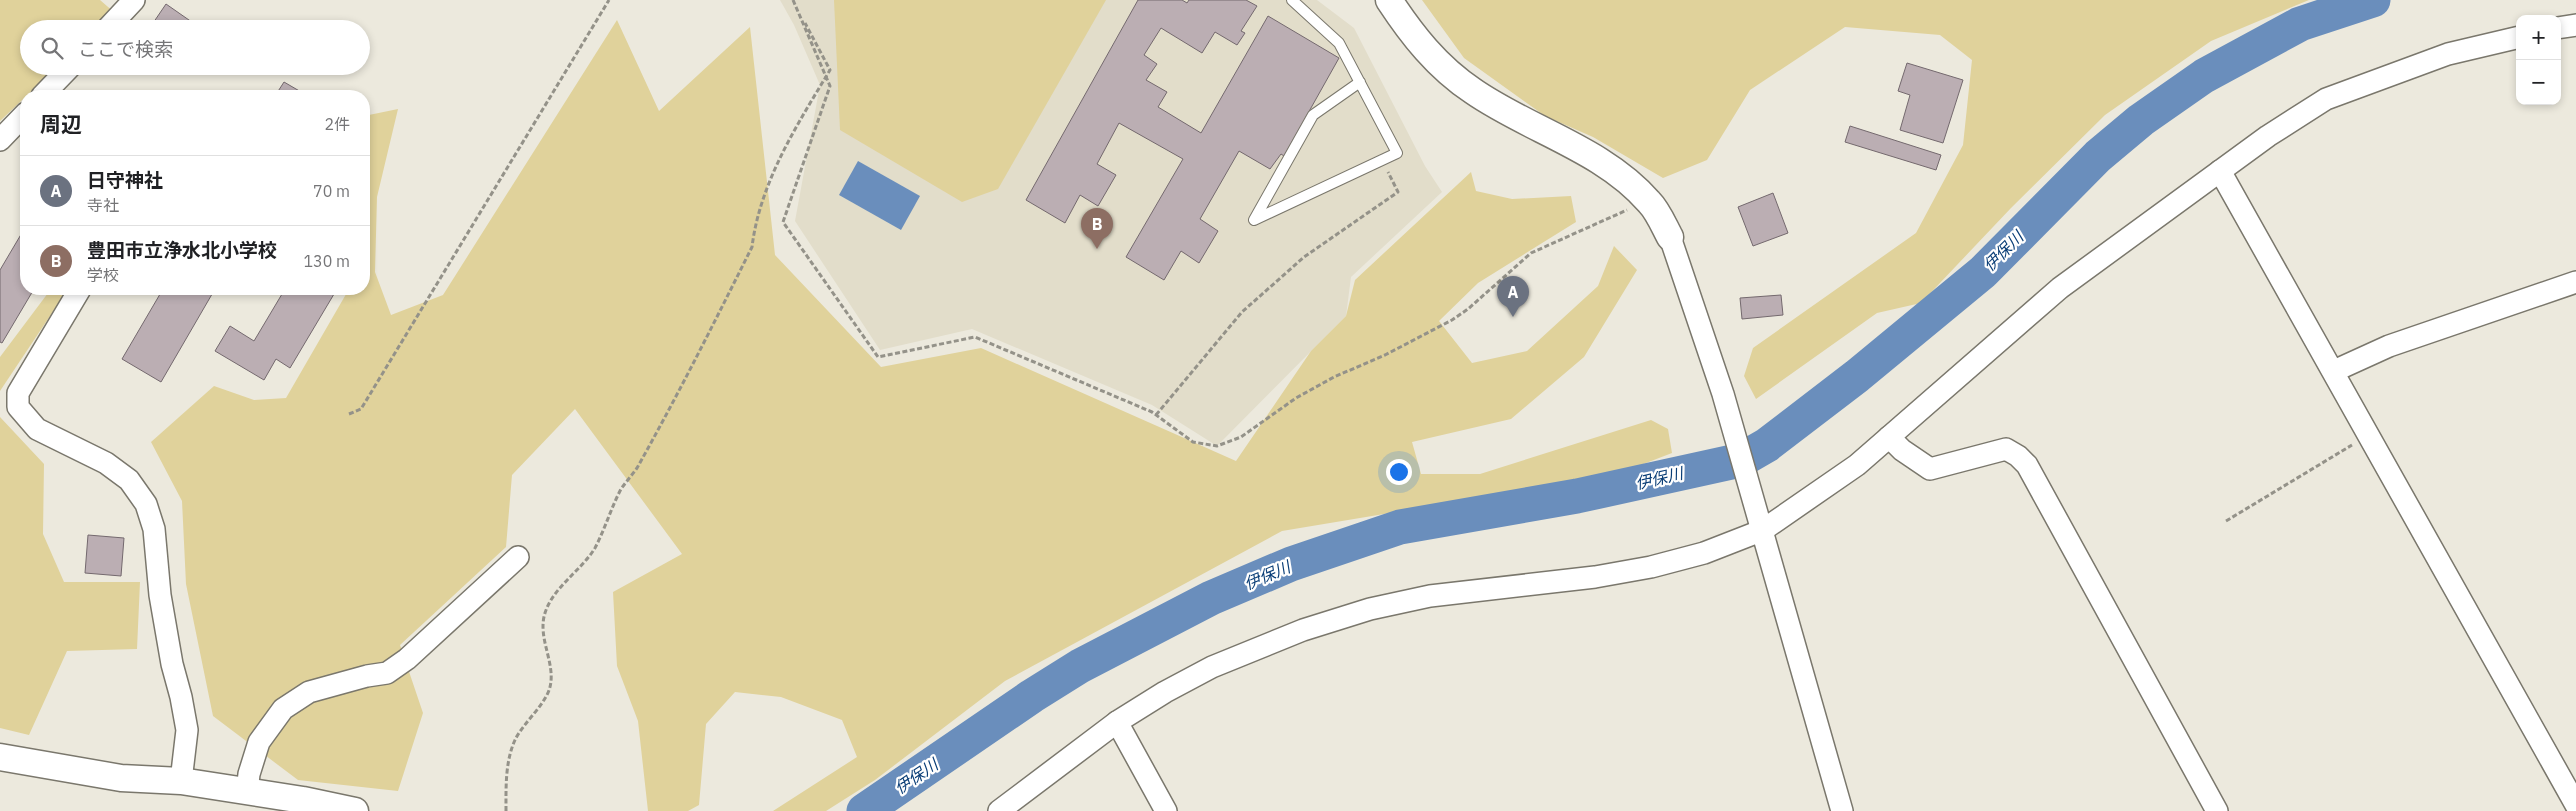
<!DOCTYPE html>
<html lang="ja">
<head>
<meta charset="utf-8">
<style>
  body { margin:0; font-family:"IBM Plex Sans","Noto Sans JP",sans-serif; background:#f2f2f2; color:#202124 }
  .controls { position:absolute; right:15px; top:15px; display:grid; overflow:hidden; border-radius:10px; box-shadow:0 2px 8px #0003 }
  .controls button { width:45px; height:45px; display:grid; place-items:center; padding:0; border:0; border-bottom:1px solid #e0e0e0; background:#fff; color:#202124; font:25px sans-serif }
  .you { position:absolute; left:1398px; top:471px; width:18px; height:18px; margin:-12px; border:4px solid #fff; border-radius:50%; background:#1a73e8; box-shadow:0 0 0 8px #1a73e833 }
  .badge { display:grid; place-items:center; width:32px; height:32px; border-radius:50%; background:#d93025; color:#fff; font-size:16px; font-weight:700 }
  .pin { position:absolute; translate:-50% -41px; filter:drop-shadow(0 1px 2px #0008) }
  .pin::after { content:''; position:absolute; top:26px; width:18px; height:15px; background:inherit; clip-path:polygon(0 0,100% 0,50% 100%) }
  .list { margin:0; padding:0; list-style:none }
  h2 { display:flex; justify-content:space-between; align-items:center; height:65px; margin:0; padding:0 20px; font-size:21px }
  h2 small { font-size:16px; font-weight:400; color:#757577 }
  .list li { display:grid; grid-template-columns:32px 1fr auto; gap:15px; align-items:center; box-sizing:border-box; height:70px; padding:0 20px; border-top:1px solid #e0e0e0 }
  .list b { display:block; font-size:19px; white-space:nowrap }
  .list p { margin:0; font-size:16px; white-space:nowrap; color:#757577 }
  .list em { font-size:16px; font-style:normal; color:#757577 }
  .icon { flex:none; width:28px; height:28px; fill:none; stroke:currentColor; stroke-width:2; stroke-linecap:round; stroke-linejoin:round }
  .map { position:relative; flex:none; width:2576px; height:811px; overflow:hidden }
  .search { position:absolute; background:#fff; box-shadow:0 2px 8px #0003; left:20px; top:20px; width:350px; height:55px; display:flex; align-items:center; gap:12px; box-sizing:border-box; padding:0 18px; border-radius:28px; color:#757577; font-size:19px }
  .panel { position:absolute; background:#fff; box-shadow:0 2px 8px #0003; left:20px; top:90px; width:350px; height:205px; border-radius:20px }
  .map>svg:first-child { display:block }
  .built { fill:#e2ddca }
  .green { fill:#e0d29b }
  .water { fill:#6a8ebc }
  .lines { fill:none; stroke-linecap:round; stroke-linejoin:round }
  .river { stroke:#6a8ebc; stroke-width:35 }
  .building { fill:#bbaeb3; stroke:#74696e }
  .service-casing { stroke:#7a776c; stroke-width:12 }
  .minor-casing { stroke:#7a776c; stroke-width:24 }
  .tertiary-casing { stroke:#7a776c; stroke-width:29 }
  .path { stroke:#949289; stroke-width:3; stroke-dasharray:5 2.5; stroke-linecap:butt }
  .service { stroke:#fff; stroke-width:10 }
  .minor { stroke:#fff; stroke-width:21 }
  .tertiary { stroke:#fff; stroke-width:26 }
  .labels { text-anchor:middle; stroke-width:4.5; stroke-linejoin:round; paint-order:stroke }
  .water-label { font-size:16px; font-style:italic; fill:#0a3e77; stroke:#fff }
</style>
</head>
<body>
<div class="map">
<svg width="2576" height="811" viewBox="0 0 2576 811">
  <rect width="100%" height="100%" fill="#ece9dd"/>
  <!-- built -->
  <polygon class="built" points="780,0 1317,0 1354,28 1425,166 1442,192 1351,277 1346,316 1217,446 1152,405 972,329 880,350 795,221 820,85 794,25"/>
  <!-- green -->
  <g class="green">
    <polygon points="0,0 100,0 115,13 98,29 29,29 29,66 58,66 0,121"/>
    <polygon points="834,0 1106,0 998,189 962,202 840,130"/>
    <polygon points="1422,0 2309,0 2211,41 2105,115 2011,208 1921,303 1877,313 1756,399 1744,376 1753,348 1916,233 1963,145 1972,60 1940,35 1845,27 1750,90 1707,160 1663,178 1593,137 1545,116 1464,58"/>
    <polygon points="617,20 659,111 750,27 775,255 881,367 981,348 1236,461 1311,351 1346,316 1355,280 1471,172 1476,191 1512,199 1571,196 1576,222 1478,283 1439,321 1472,363 1527,351 1598,286 1614,246 1637,270 1584,357 1511,419 1412,442 1421,474 1480,474 1651,420 1668,429 1672,453 1633,468 1462,501 1282,531 1005,681 875,780 826,811 773,811 857,757 842,720 781,697 735,692 706,724 699,805 688,811 648,811 638,721 617,666 613,592 682,554 575,409 512,475 506,547 400,645 423,713 398,791 298,780 213,716 186,584 182,501 151,442 214,386 254,400 286,398 349,289 364,289 364,116 398,109 377,197 375,272 391,315 443,295"/>
    <polygon points="51,289 68,289 0,391 0,357"/>
    <polygon points="0,417 44,464 43,534 64,582 140,582 137,649 67,651 29,735 0,728"/>
  </g>
  <!-- water -->
  <polygon class="water" points="858,161 920,196 901,230 839,195"/>
  <g class="lines">
    <!-- river -->
    <polyline class="river" points="864,811 1032,696 1080,666 1211,598 1291,564 1400,527 1577,496 1741,460 1767,445 1857,376 1983,272 2098,156 2141,120 2204,76 2300,24 2373,0"/>
  </g>
  <!-- building -->
  <g class="building">
    <polygon points="1138,0 1182,0 1187,3 1189,0 1246,0 1257,6 1241,31 1245,33 1237,45 1215,32 1202,53 1161,28 1144,55 1157,64 1146,80 1167,92 1158,107 1201,133 1268,16 1339,58 1284,156 1281,154 1270,169 1239,151 1200,219 1218,231 1199,263 1181,251 1164,280 1126,257 1183,159 1119,123 1097,164 1116,175 1098,206 1080,195 1065,223 1026,200"/>
    <polygon points="166,4 199,27 198,29 149,29"/>
    <polygon points="1907,63 1963,80 1943,143 1900,130 1910,95 1898,91"/>
    <polygon points="158,66 172,66 167,73"/>
    <polygon points="284,82 308,96 275,96"/>
    <polygon points="1850,126 1941,155 1936,170 1845,142"/>
    <polygon points="1773,193 1788,233 1753,246 1738,207"/>
    <polygon points="26,226 26,289 34,289 2,343 0,342 0,270"/>
    <polygon points="163,289 215,289 161,382 122,359"/>
    <polygon points="285,289 337,289 290,368 276,359 264,380 215,351 230,326 254,341"/>
    <polygon points="1781,295 1783,315 1742,319 1740,298"/>
    <polygon points="88,535 124,538 121,576 85,573"/>
  </g>
  <g class="lines">
    <!-- service casing -->
    <g class="service-casing">
      <polyline id="service" points="1292,0 1339,43 1397,153 1254,220 1313,115 1360,82"/>
    </g>
    <!-- minor casing -->
    <g class="minor-casing">
      <g id="minor">
        <polyline points="2557,28 2576,25"/>
        <polyline points="107,29 134,0"/>
        <polyline points="42,96 71,66"/>
        <polyline points="0,140 26,113"/>
        <polyline points="2220,171 2576,805"/>
        <polyline points="1670,237 1723,394 1842,811"/>
        <polyline points="80,289 18,393 18,407 37,429 106,463 129,480 146,504 154,529 160,595 172,664 181,697 187,730 181,781"/>
        <polyline points="2334,371 2389,346 2576,282"/>
        <polyline points="1889,437 1902,450 1930,469 2006,449 2018,456 2027,465 2217,811"/>
        <polyline points="1117,722 1166,811"/>
        <polyline points="247,792 249,774 259,742 283,709 309,692 367,676 387,673 407,659 518,557"/>
        <polyline points="999,811 1117,722 1165,692 1212,667 1303,630 1370,609 1430,596 1595,577 1651,567 1704,553 1763,530 1857,465 2060,288 2268,136 2326,99 2448,54 2520,37"/>
      </g>
    </g>
    <!-- tertiary casing -->
    <g class="tertiary-casing">
      <g id="tertiary">
        <path d="M1389 0C1412 35 1437 67 1473 91 1529 130 1603 149 1649 202 1658 211 1664 226 1670 237"/>
        <polyline points="0,757 121,778 181,781 303,800 355,811"/>
      </g>
    </g>
    <!-- path -->
    <g class="path">
      <polyline points="793,0 830,86 783,222 878,357 975,337 1152,412 1193,442 1217,446 1241,437 1296,398 1334,377 1385,355 1452,320 1468,309 1531,253 1627,210"/>
      <polyline points="349,414 361,409 609,0"/>
      <polyline points="1156,415 1242,312 1304,257 1398,192 1388,172"/>
      <polyline points="2226,521 2352,445"/>
      <path d="M506 811C506 788 505 762 515 740 523 723 546 704 550 687 556 663 537 638 545 613 553 587 581 571 595 548 605 529 611 508 621 489 626 482 632 475 637 468 678 395 715 321 752 247 760 182 797 125 830 70L805 23"/>
    </g>
    <!-- service -->
    <use href="#service" class="service"/>
    <!-- minor -->
    <use href="#minor" class="minor"/>
    <!-- tertiary -->
    <use href="#tertiary" class="tertiary"/>
  </g>
  <g class="labels">
    <!-- water labels -->
    <g class="water-label">
      <text transform="translate(2003 251) rotate(-45)" y="6">伊保川</text>
      <text transform="translate(1659 478) rotate(-13)" y="6">伊保川</text>
      <text transform="translate(1267 575) rotate(-23)" y="6">伊保川</text>
      <text transform="translate(916 776) rotate(-34)" y="6">伊保川</text>
    </g>
  </g>
</svg>
<div class="controls">
<button>+</button>
<button>−</button>
</div>
<div class="you"></div>
<div class="pin badge" style="left:1513px;top:317px;background:#6b7280">A</div>
<div class="pin badge" style="left:1097px;top:249px;background:#8d6e63">B</div>
<div class="search"><svg class="icon" aria-label="search" viewBox="0 0 24 24"><circle cx="10" cy="10" r="6"/><path d="M15 15l6 6"/></svg>ここで検索</div>
<section class="panel">
<h2>周辺<small>2件</small></h2>
<ul class="list">
<li><span class="badge" style="background:#6b7280">A</span><div><b>日守神社</b><p>寺社</p></div><em>70 m</em></li>
<li><span class="badge" style="background:#8d6e63">B</span><div><b>豊田市立浄水北小学校</b><p>学校</p></div><em>130 m</em></li>
</ul>
</section>
</div>
</body>
</html>
